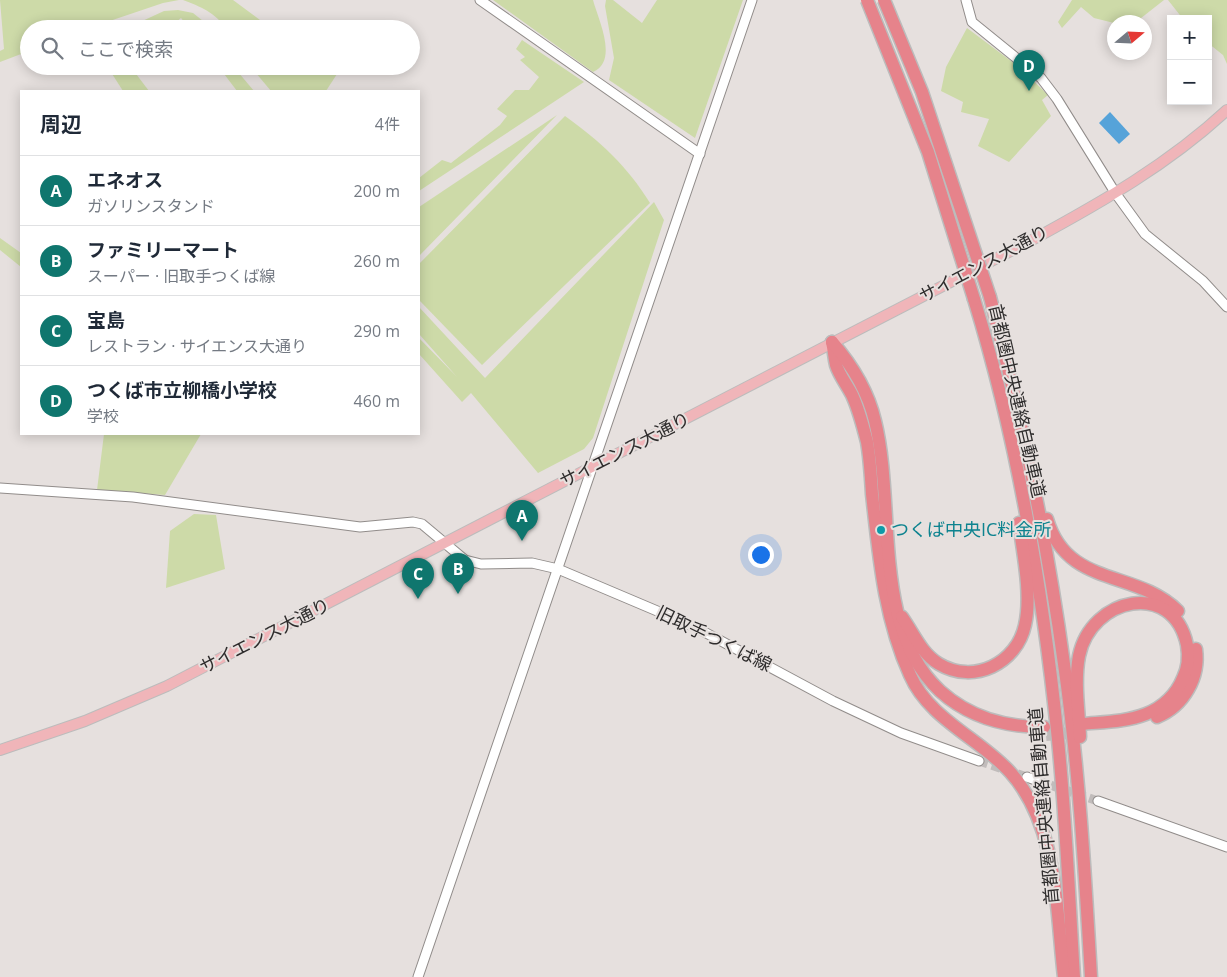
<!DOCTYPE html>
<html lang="ja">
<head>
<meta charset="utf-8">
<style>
  body { margin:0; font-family:"Open Sans","Noto Sans JP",sans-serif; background:#f6f6f7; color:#1f2937 }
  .controls { position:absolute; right:15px; top:15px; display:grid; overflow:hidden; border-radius:0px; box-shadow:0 2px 12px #0003 }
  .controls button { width:45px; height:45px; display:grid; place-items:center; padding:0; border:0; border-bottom:1px solid #e0e1e3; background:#fff; color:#1f2937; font:25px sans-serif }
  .compass { position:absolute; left:1107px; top:15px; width:45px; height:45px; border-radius:50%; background:#fff; box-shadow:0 2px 12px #0003; rotate:71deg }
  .you { position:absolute; left:760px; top:554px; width:18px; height:18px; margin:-12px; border:4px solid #fff; border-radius:50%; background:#1a73e8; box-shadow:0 0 0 8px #1a73e833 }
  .badge { display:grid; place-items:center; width:32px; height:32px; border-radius:50%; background:#0f766e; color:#fff; font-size:16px; font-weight:700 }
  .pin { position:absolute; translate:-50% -41px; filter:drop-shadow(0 1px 2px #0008) }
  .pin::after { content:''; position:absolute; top:26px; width:18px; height:15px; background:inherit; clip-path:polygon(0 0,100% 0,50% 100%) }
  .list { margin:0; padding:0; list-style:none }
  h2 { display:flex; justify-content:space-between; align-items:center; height:65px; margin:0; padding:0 20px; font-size:21px }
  h2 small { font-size:16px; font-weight:400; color:#747a83 }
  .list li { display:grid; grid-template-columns:32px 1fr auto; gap:15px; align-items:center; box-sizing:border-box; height:70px; padding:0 20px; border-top:1px solid #e0e1e3 }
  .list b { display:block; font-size:19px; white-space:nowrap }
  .list p { margin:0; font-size:16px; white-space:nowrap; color:#747a83 }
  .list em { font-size:16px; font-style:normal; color:#747a83 }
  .icon { flex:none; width:28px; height:28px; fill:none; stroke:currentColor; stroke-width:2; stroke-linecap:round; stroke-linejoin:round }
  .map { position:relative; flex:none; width:1227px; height:977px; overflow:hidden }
  .search { position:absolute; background:#fff; box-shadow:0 2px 12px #0003; left:20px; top:20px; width:400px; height:55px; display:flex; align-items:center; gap:12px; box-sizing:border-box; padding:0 18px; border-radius:28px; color:#747a83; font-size:19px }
  .panel { position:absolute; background:#fff; box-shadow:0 2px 12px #0003; left:20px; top:90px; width:400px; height:345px; border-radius:0px }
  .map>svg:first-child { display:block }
  .green { fill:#cddaa8 }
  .water { fill:#56a3d9 }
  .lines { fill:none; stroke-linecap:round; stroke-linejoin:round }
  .tertiary-tunnel { stroke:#c1bcbb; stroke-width:9; stroke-dasharray:9 4.5; stroke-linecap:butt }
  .motorway-tunnel { stroke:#c1bcbb; stroke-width:12; stroke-dasharray:12 6; stroke-linecap:butt }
  .tertiary-casing { stroke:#918c8a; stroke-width:11 }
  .primary-casing { stroke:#bcbcbc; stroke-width:12 }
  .motorway-casing { stroke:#bcbcbc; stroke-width:15 }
  .tertiary { stroke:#fff; stroke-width:9 }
  .primary { stroke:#f0b5b9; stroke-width:10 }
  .motorway { stroke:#e6838b; stroke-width:12 }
  .motorway-bridge-casing { stroke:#bcbcbc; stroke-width:15; stroke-linecap:butt }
  .motorway-bridge { stroke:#e6838b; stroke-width:12 }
  .culture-dot { fill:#0f9aa8; stroke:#e6e0de; stroke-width:2 }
  .labels { text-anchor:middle; stroke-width:4; stroke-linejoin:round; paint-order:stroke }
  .street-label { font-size:18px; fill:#2f2d2d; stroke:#e6e0de }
  .culture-label { font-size:18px; fill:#0d838f; stroke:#e6e0de; text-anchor:start }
</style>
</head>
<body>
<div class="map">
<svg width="1227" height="977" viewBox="0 0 1227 977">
  <rect width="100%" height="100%" fill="#e6e0de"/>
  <!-- green -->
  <g class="green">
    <polygon points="0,0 179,0 163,3 86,29 29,29 29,51 0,62 0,51 4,49"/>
    <path d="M183 0H233L272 29H226C215 12 201 7 183 0Z"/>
    <path d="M493 0H593C598 19 619 61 593 72Z"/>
    <polygon points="606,0 613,0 642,23 657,0 743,0 695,138 609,80 614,58 605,6"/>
    <polygon points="1072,0 1164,0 1136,22 1114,23 1094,18 1081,7 1062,28 1058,22"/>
    <polygon points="1168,0 1227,0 1227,64 1223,55 1208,43 1208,19 1183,19"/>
    <polygon points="178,10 193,13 213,29 190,29 181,18 168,29 125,29 164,11"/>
    <polygon points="967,28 1019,67 1048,95 1042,100 1051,116 1009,162 978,146 989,119 961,112 963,102 941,91 946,67"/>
    <polygon points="522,40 584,82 419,191 419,178 442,160 451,163 500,125 507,116 497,109 515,90 529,90 539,77 520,60 525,57 516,49"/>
    <polygon points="107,66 130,66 149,91 123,91"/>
    <polygon points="218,66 233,66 254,91 237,91"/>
    <polygon points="250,66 327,66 337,74 326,91 271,91"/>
    <polygon points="557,115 419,256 419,207"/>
    <path d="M565 116C600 141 627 166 650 203L482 365 419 300V264Z"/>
    <polygon points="654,202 664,220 593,438 584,449 538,473 471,393 462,402 419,354 419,338 457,377 419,334 419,307 485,378"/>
    <polygon points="0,238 21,253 21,267 0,250"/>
    <polygon points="104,434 201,434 165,495 97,490"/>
    <polygon points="194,514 216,515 225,569 166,588 170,531"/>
  </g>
  <!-- water -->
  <polygon class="water" points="1110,112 1130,134 1119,144 1099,123"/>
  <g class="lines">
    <!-- tertiary-tunnel -->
    <g class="tertiary-tunnel">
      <polyline points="979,761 1027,777"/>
      <polyline points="1038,781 1098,801"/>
    </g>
    <!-- motorway-tunnel -->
    <polyline class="motorway-tunnel" points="1046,735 1083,732"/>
    <!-- tertiary casing -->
    <g class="tertiary-casing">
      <g id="tertiary">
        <polyline points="480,0 700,154"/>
        <polyline points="966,0 972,22 1041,78 1057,99 1116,194 1145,234 1203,281 1227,307"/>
        <polyline points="0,488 133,497 360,527 413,522 422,524 465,560 481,564 532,563 558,569 695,627 833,701 901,733 979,761"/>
        <polyline points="1027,777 1038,781"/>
        <polyline points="1098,801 1227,847"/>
        <polyline points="418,977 752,0"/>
      </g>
    </g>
    <!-- primary casing -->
    <g class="primary-casing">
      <path id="primary" d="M0 750 85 721 167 686 1032 240C1102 202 1169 164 1227 110"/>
    </g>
    <!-- motorway casing -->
    <g class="motorway-casing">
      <g id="motorway">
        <path d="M990 297C1022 418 1047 541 1064 664 1079 768 1085 873 1091 977"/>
        <path d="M974 299C1018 442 1043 592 1058 740 1066 819 1069 898 1074 977"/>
        <path d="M832 342C834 350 834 357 836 365 839 375 847 385 852 395 859 410 863 426 867 442 870 459 871 477 872 494 879 556 884 618 910 675 929 719 979 738 1010 772 1058 825 1056 910 1064 977"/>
        <path d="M832 342C852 365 868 391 875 421 896 506 871 627 940 691 970 718 1005 727 1044 727"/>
        <path d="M1047 519C1067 588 1136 569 1178 611"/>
        <path d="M902 617C914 634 921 653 939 664 974 685 1017 663 1025 625 1032 595 1023 553 1019 523"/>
        <path d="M1157 717C1184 706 1200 677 1196 649"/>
        <path d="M1080 737C1079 711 1074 682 1079 656 1091 597 1173 579 1187 645 1189 657 1188 668 1183 678 1176 695 1163 707 1146 714 1126 722 1102 722 1082 724"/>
      </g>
    </g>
    <!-- tertiary -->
    <use href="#tertiary" class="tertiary"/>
    <!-- primary -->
    <use href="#primary" class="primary"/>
    <!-- motorway -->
    <use href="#motorway" class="motorway"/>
    <!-- motorway-bridge casing -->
    <g class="motorway-bridge-casing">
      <g id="motorway-bridge">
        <polyline points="867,0 928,152 974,299"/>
        <polyline points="884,0 922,92 990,297"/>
      </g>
    </g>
    <!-- motorway-bridge -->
    <use href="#motorway-bridge" class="motorway-bridge"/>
  </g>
  <!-- markers -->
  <circle class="culture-dot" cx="881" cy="530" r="5"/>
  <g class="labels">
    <!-- street labels -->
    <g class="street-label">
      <text transform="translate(984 264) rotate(-28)" y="6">サイエンス大通り</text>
      <text transform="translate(1017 401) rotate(77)" y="6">首都圏中央連絡自動車道</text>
      <text transform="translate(625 450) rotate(-27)" y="6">サイエンス大通り</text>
      <text transform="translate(265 636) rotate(-27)" y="6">サイエンス大通り</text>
      <text transform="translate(714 639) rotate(26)" y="6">旧取手つくば線</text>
      <text transform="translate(1044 806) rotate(-95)" y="6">首都圏中央連絡自動車道</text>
    </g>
    <!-- culture labels -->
    <g class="culture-label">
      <text x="891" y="536">つくば中央IC料金所</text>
    </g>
  </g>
</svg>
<div class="controls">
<button>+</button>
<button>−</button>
</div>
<svg class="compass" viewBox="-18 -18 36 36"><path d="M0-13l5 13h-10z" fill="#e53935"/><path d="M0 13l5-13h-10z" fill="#747a83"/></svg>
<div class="you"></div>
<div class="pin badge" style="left:522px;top:541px">A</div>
<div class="pin badge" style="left:458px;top:594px">B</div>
<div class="pin badge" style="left:418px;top:599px">C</div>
<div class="pin badge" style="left:1029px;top:91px">D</div>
<div class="search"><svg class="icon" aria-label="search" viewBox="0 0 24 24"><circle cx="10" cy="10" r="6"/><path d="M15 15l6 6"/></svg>ここで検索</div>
<section class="panel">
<h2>周辺<small>4件</small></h2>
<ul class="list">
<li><span class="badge">A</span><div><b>エネオス</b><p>ガソリンスタンド</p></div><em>200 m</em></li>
<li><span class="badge">B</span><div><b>ファミリーマート</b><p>スーパー · 旧取手つくば線</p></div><em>260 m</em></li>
<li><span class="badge">C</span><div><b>宝島</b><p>レストラン · サイエンス大通り</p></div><em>290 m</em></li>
<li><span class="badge">D</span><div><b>つくば市立柳橋小学校</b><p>学校</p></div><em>460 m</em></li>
</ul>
</section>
</div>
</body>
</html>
